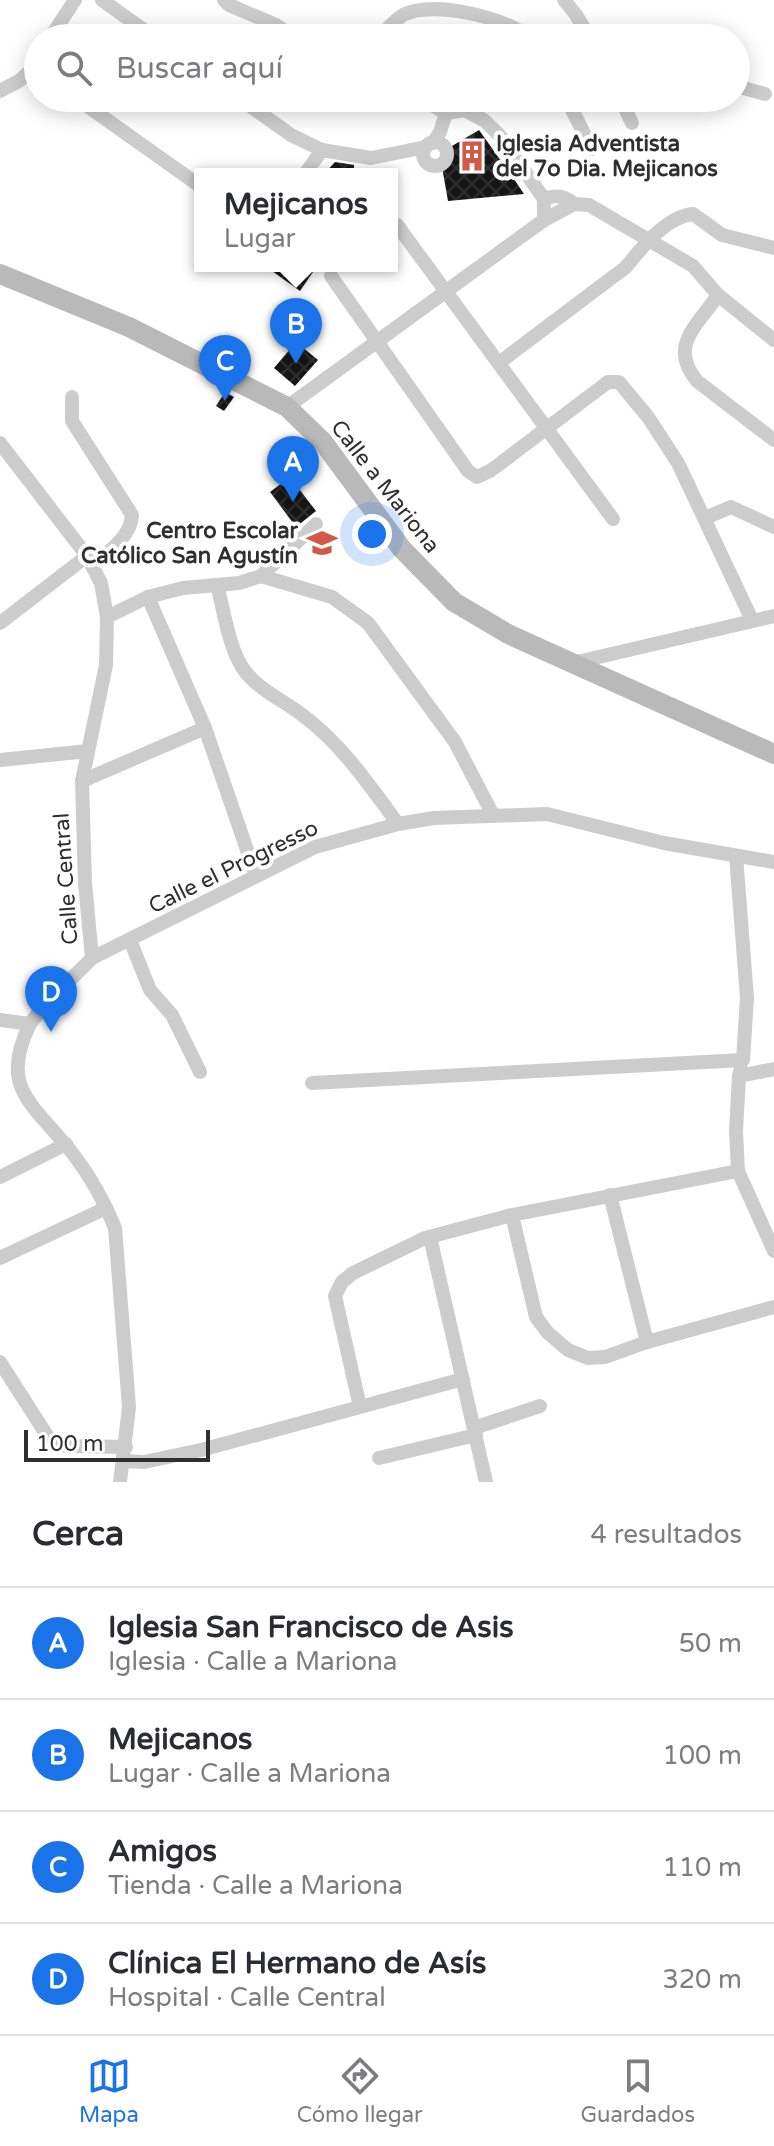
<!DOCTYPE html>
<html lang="es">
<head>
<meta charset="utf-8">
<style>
  body { margin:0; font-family:"Varela Round",sans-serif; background:#f7f7f7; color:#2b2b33 }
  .scale { position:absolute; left:24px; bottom:20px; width:186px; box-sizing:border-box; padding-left:8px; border:4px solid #2f2f2f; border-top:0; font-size:22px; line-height:28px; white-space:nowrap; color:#2f2f2f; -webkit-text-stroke:6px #fff; paint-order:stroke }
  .you { position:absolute; left:372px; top:534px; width:28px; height:28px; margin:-20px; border:6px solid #fff; border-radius:50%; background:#1a73e8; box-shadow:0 0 0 12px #1a73e833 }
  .badge { display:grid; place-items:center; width:52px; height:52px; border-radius:50%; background:#1a73e8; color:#fff; font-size:26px; font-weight:700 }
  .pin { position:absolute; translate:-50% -66px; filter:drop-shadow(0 2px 4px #0008) }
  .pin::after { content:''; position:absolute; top:42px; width:28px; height:24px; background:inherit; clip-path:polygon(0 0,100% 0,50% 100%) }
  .popup { position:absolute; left:194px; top:168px; width:204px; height:104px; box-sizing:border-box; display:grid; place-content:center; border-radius:0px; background:#fff; filter:drop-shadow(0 2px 6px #0005); font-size:26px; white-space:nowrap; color:#7c7c81 }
  .popup b { font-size:30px; color:#2b2b33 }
  .popup::after { content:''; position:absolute; left:50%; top:100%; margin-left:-16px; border:16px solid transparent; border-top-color:#fff }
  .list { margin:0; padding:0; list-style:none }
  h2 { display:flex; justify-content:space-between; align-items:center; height:104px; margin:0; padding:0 32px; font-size:34px }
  h2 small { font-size:26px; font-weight:400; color:#7c7c81 }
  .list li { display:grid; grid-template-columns:52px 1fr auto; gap:24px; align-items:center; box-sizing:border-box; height:112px; padding:0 32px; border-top:2px solid #e1e1e2 }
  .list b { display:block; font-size:30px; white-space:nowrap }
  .list p { margin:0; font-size:26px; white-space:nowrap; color:#7c7c81 }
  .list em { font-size:26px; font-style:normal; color:#7c7c81 }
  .icon { flex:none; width:44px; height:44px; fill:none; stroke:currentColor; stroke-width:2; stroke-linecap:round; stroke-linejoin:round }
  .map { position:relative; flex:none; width:774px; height:1482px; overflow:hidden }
  .search { position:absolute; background:#fff; box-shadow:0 4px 20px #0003; left:24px; right:24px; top:24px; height:88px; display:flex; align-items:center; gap:20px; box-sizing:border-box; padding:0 28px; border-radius:44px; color:#7c7c81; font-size:30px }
  .sheet { height:552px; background:#fff }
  nav { display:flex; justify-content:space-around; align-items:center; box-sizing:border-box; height:112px; border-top:2px solid #e1e1e2; background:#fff; font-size:22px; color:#7c7c81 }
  nav a { display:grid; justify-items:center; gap:4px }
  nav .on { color:#1a73e8 }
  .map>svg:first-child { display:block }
  .building { fill:url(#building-cross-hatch) }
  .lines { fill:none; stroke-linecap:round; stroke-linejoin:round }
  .minor { stroke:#ccc; stroke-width:14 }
  .secondary { stroke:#b9b9b9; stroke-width:20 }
  .labels { text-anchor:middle; stroke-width:8; stroke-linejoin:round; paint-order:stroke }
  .poi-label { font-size:22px; font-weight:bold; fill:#2f2f2f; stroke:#fff; text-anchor:start }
  .street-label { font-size:22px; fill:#2f2f2f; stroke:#fff }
</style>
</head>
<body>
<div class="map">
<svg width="774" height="1482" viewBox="0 0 774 1482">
  <defs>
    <pattern id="building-cross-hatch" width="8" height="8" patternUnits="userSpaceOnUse" patternTransform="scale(2)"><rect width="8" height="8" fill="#161616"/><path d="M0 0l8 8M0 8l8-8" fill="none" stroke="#303030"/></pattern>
  </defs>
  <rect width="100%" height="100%" fill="#fff"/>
  <!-- building -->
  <g class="building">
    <polygon points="479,130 516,182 524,194 448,201 442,167 452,146"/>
    <polygon points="335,162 354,165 354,174 324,174"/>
    <polygon points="265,266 317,266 300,291"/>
    <polygon points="296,342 318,360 295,386 274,368"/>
    <polygon points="225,392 234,397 224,411 216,406"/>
    <polygon points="290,477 316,511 296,527 270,492"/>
  </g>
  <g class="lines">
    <!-- minor -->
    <g class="minor">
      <polyline points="102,0 155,38"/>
      <polyline points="224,0 229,5 276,25 296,38"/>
      <polyline points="564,0 576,15 590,38"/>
      <polyline points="50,38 75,0"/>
      <path d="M387 38 389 27C393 23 398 18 403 15 433 0 505 17 530 38"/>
      <polyline points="736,86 765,94"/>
      <polyline points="0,91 19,81 38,64"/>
      <polyline points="76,98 200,186"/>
      <polyline points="239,98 291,135 322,150 371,158 426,147"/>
      <polyline points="419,98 446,113 465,110 485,121 501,137 544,199 544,220"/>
      <polyline points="566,98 592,149"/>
      <polyline points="620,98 632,123"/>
      <circle cx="435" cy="154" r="12"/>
      <polyline points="433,143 440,132 446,113"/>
      <polyline points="305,174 322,150"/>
      <path d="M544 199C556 194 565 196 574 204"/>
      <polyline points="397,225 613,519"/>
      <polyline points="331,276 468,471 477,477 490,471 608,382 619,382 648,417 678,463 752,620"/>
      <path d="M718 295C697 326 668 346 697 381L774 440"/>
      <path d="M500 362 626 267C642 247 666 217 693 214L722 235 774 248"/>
      <path d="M72 397V421L132 515C131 537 108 552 92 566"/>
      <polyline points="287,407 544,220 574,204 589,205 693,266 718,295 774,340"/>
      <path d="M0 443 87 556 101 583 107 617 106 665 82 781 85 883 92 958C78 973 37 1010 29 1026 1 1085 29 1101 64 1143 85 1167 103 1199 115 1228L129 1407 120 1482"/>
      <polyline points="705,518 731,507 774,527"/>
      <polyline points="261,576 332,597 368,623 455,742 493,815"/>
      <path d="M217 585C224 611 228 644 242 667 258 691 284 700 305 717 343 746 370 786 398 824"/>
      <polyline points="107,617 148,597 183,588 239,583 261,576 316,524"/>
      <polyline points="0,623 87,556"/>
      <polyline points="573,663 774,616"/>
      <polyline points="205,728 256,876"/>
      <polyline points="0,760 88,751"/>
      <polyline points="82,781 205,728 148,597"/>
      <polyline points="130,940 150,990 172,1015 200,1072"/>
      <polyline points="92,958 315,847 398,824 434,818 547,814 664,843 774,862"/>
      <polyline points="0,1020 30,1024"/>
      <polyline points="741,1069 739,1076 774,1069"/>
      <polyline points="312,1083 743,1060 747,998 736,856"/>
      <polyline points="738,1171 774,1251"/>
      <polyline points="0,1177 66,1144"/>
      <polyline points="610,1195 647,1342"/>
      <polyline points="512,1215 536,1317 548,1333 568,1350 588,1358 605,1357 647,1342 774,1307"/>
      <polyline points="430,1237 486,1482"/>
      <polyline points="0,1258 106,1208"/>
      <polyline points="0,1362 48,1437 66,1446 126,1447"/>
      <polyline points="360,1407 335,1296 342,1282 353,1273 425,1238 512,1215 738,1171 736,1131 739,1076"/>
      <polyline points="474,1428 540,1406"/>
      <polyline points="379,1458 476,1435"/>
      <polyline points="123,1461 144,1462 201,1450 463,1379"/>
    </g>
    <!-- secondary -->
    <polyline class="secondary" points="0,274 129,327 287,407 323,442 402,549 454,602 508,634 774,754"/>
  </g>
  <!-- icons -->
  <defs>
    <g id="building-bare" transform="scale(2.4)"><path d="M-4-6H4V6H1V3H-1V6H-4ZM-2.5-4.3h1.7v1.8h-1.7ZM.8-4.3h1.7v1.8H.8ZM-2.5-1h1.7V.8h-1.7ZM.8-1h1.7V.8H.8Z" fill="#d25946" stroke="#fff" stroke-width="2.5" paint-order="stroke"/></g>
    <g id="school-bare" transform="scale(2.4)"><path d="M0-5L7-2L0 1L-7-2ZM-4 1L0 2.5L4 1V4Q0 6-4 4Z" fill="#d25946" stroke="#fff" stroke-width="2.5" paint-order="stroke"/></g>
  </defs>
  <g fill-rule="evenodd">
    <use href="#building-bare" x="472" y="156"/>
    <use href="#school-bare" x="322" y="543"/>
  </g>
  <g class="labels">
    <!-- poi labels -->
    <g class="poi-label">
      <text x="496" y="151">Iglesia Adventista<tspan x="496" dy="25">del 7o Dia. Mejicanos</tspan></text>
      <text x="298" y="538" text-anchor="end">Centro Escolar<tspan x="298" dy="25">Católico San Agustín</tspan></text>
    </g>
    <!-- street labels -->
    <g class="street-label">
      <text transform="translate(386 486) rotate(52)" y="8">Calle a Mariona</text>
      <text transform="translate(233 866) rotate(-26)" y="8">Calle el Progresso</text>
      <text transform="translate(65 879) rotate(-94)" y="8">Calle Central</text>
    </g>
  </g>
</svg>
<div class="scale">100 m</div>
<div class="you"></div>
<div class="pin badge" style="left:293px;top:502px">A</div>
<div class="pin badge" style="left:296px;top:364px">B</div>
<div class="popup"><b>Mejicanos</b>Lugar</div>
<div class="pin badge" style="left:225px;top:401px">C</div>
<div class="pin badge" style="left:51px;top:1032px">D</div>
<div class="search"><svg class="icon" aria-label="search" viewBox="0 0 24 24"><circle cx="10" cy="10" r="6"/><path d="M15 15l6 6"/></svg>Buscar aquí</div>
</div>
<section class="sheet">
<h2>Cerca<small>4 resultados</small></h2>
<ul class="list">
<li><span class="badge">A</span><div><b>Iglesia San Francisco de Asis</b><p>Iglesia · Calle a Mariona</p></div><em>50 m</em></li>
<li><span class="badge">B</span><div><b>Mejicanos</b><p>Lugar · Calle a Mariona</p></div><em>100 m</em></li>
<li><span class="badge">C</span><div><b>Amigos</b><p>Tienda · Calle a Mariona</p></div><em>110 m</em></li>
<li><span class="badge">D</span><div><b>Clínica El Hermano de Asís</b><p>Hospital · Calle Central</p></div><em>320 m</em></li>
</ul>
</section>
<nav>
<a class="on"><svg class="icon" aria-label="map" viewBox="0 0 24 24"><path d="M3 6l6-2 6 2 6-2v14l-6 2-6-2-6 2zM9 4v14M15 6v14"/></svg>Mapa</a>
<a><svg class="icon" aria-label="directions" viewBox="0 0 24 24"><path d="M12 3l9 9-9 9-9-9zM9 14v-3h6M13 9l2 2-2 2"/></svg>Cómo llegar</a>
<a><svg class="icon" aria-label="saved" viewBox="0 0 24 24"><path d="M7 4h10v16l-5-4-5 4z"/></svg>Guardados</a>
</nav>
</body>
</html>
